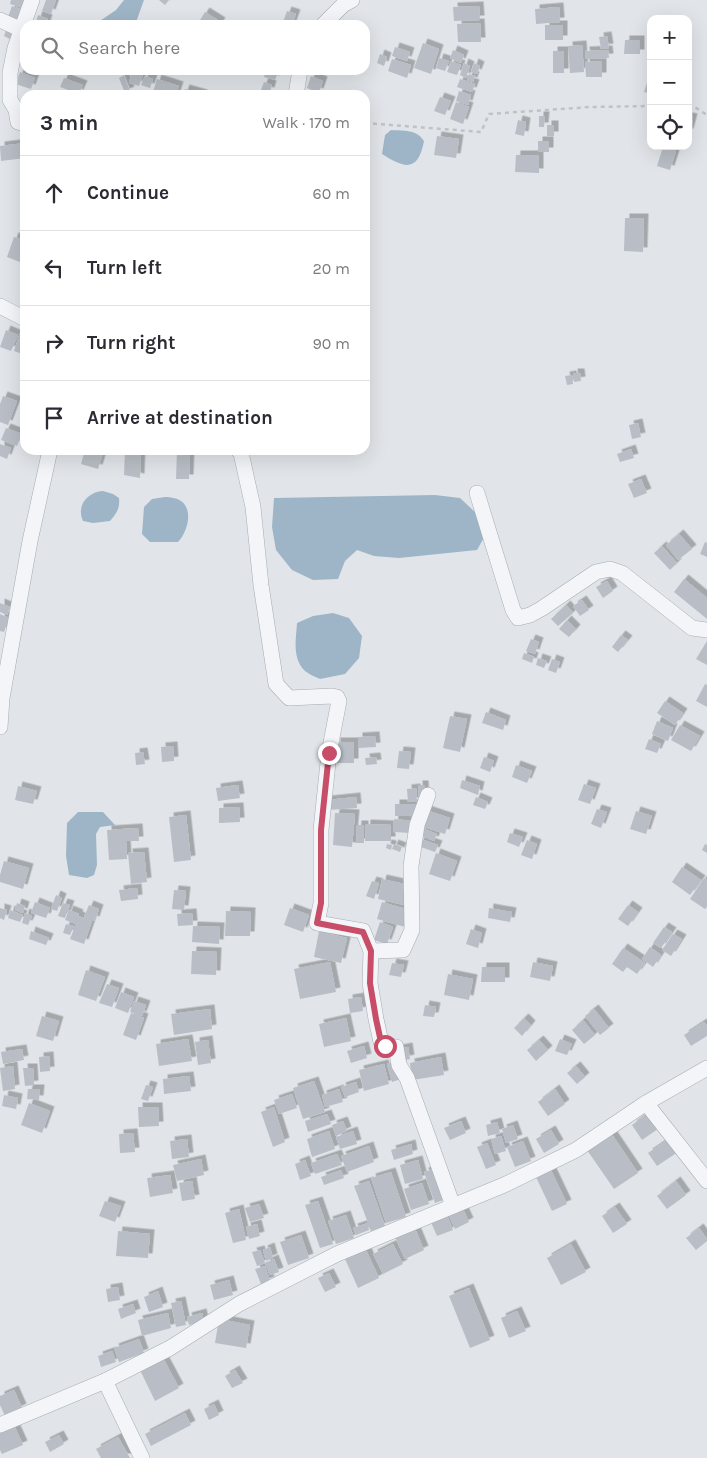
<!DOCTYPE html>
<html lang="en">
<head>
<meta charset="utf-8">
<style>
  body { margin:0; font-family:Karla,sans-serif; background:#f2f2f3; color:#2b2b33 }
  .controls { position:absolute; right:15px; top:15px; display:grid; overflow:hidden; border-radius:10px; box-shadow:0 5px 20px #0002 }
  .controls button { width:45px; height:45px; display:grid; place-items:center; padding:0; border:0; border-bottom:1px solid #e1e1e2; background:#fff; color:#2b2b33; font:25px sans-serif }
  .stop { position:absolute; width:15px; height:15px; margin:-11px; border:4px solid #c74d68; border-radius:50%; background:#fff }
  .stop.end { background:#c74d68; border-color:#fff; box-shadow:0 1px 5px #0008 }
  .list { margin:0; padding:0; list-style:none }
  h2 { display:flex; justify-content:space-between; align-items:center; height:65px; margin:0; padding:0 20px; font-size:21px }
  h2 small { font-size:16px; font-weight:400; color:#7c7c81 }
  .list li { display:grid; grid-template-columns:32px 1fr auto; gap:15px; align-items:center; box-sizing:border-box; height:75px; padding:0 20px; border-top:1px solid #e1e1e2 }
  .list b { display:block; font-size:19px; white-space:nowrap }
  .list em { font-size:16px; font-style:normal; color:#7c7c81 }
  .icon { flex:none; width:28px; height:28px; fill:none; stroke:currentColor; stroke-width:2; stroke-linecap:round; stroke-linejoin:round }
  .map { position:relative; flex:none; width:707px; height:1458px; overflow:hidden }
  .search { position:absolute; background:#fff; box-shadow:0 5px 20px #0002; left:20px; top:20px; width:350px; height:55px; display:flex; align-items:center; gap:12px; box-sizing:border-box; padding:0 18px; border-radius:15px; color:#7c7c81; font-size:19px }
  .panel { position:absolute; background:#fff; box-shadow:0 5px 20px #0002; left:20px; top:90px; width:350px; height:365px; border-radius:15px }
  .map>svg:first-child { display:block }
  .water { fill:#9eb5c7 }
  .building { fill:#b9bec6; filter:url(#shadow) }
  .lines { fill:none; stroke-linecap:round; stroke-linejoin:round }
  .minor-casing { stroke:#a6acb3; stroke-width:16 }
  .path { stroke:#bfc3c8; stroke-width:2.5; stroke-dasharray:4 4; stroke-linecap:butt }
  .minor { stroke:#f4f5f8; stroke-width:15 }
  .route { stroke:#c74d68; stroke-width:6 }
</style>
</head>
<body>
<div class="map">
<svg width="707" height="1458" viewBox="0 0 707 1458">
  <defs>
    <filter id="shadow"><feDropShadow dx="4.5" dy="-4.5" stdDeviation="0" flood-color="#0004"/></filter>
  </defs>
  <rect width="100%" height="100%" fill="#e1e5e9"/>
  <!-- water -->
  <g class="water">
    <polygon points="124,0 144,0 135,25 94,25 116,10"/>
    <path d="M391 130C404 131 416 129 424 141 418 173 404 168 382 154L385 135Z"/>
    <path d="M103 491 113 494 119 498C120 508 117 513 110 521L93 523 83 521C76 506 87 492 103 491Z"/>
    <polygon points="435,495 460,498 476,513 486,534 477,550 399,558 374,556 357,550 345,561 338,579 313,580 292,570 276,550 272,527 274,498"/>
    <path d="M165 497C170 497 177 498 181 501 194 510 187 533 178 542H150L142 534 144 507 152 499Z"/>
    <path d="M333 613 349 618 362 636 359 658 345 674 320 679C315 677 309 674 305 671 292 658 296 640 297 623L313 616Z"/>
    <polygon points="78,812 103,812 115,825 100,827 96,834 97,865 94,875 87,878 69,875 66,856 67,823"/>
  </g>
  <!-- building -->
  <g class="building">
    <polygon points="11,0 24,0 23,8 10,4"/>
    <polygon points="46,0 56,0 51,14 42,11"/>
    <polygon points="159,0 169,0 165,5"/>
    <polygon points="12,6 21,9 16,24 7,20"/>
    <polygon points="479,6 480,20 454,21 453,7"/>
    <polygon points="559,7 560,22 536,24 535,9"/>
    <polygon points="287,11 296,14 292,25 282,25"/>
    <polygon points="205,12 221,22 219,25 197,25"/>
    <polygon points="38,15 48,19 46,25 35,25"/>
    <polygon points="480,23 481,42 458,42 457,24"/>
    <polygon points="8,25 14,28 10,39 4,36"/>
    <rect x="545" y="25" width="18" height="15"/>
    <polygon points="607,36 609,48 601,49 599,37"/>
    <polygon points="625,40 640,40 640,54 624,54"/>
    <polygon points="423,43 439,49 431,74 414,68"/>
    <polygon points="582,45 584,72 570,73 568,46"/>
    <polygon points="395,47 410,52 407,61 392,56"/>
    <polygon points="453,50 464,55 461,63 450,58"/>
    <polygon points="608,50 609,58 586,59 585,51"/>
    <rect x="553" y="51" width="11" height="22"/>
    <polygon points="380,54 387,57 384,66 377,63"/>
    <polygon points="439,58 449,61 445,71 436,68"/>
    <polygon points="392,59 411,65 407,78 388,71"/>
    <polygon points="451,61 461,65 457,75 447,72"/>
    <polygon points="602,61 602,77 586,77 585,62"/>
    <polygon points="464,63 470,66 466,78 460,75"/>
    <polygon points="474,63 480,66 477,74 471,72"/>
    <polygon points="650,63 651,63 651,77 647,76"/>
    <polygon points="266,70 279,70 275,80 264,77"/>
    <polygon points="20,72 35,78 31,89 15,84"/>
    <polygon points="132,72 143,75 139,86 129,83"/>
    <polygon points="469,74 475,76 473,82 467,80"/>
    <polygon points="124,75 130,91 125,93 119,78"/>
    <polygon points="145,76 153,79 150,88 141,85"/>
    <polygon points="311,76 323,81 319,93 307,88"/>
    <polygon points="64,78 83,85 79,94 60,87"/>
    <polygon points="157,79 179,86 176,95 162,95 153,92"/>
    <polygon points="460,79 475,84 472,92 457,87"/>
    <polygon points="648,79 651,80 651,94 644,92"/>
    <polygon points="264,82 272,85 270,92 261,90"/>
    <polygon points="185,89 203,94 203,95 183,95"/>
    <polygon points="459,91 471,95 468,105 456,101"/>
    <polygon points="440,97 451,101 445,115 434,111"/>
    <polygon points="456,102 469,107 463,124 450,119"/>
    <polygon points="539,116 545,116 544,127 539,127"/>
    <polygon points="688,117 693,118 689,133 688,133"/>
    <polygon points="518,120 526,122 524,136 515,134"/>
    <rect x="547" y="125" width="7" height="11"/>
    <polygon points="437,136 459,139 456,158 434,155"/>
    <rect x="538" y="141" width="11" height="11"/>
    <polygon points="25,143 25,158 1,161 0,146"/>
    <polygon points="663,147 676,151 670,170 657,166"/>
    <polygon points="516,155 539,155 539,173 515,172"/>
    <polygon points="625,218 644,218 643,252 624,251"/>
    <polygon points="14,237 25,240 25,264 7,257"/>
    <polygon points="6,330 18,335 11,351 0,347"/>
    <polygon points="20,333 25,335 25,355 14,351"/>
    <polygon points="573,373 580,373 581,381 574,382"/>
    <polygon points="572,375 573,384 567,385 565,376"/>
    <polygon points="3,396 17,401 8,425 0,422 0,404"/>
    <polygon points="638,423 641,437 632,439 629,425"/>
    <polygon points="6,428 22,434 17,446 1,440"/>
    <polygon points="0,444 11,448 7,459 0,456"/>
    <polygon points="631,449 634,458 620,462 617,454"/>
    <polygon points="85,450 104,450 98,469 81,464"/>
    <polygon points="125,450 141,450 140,478 124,475"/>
    <polygon points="177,450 190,450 189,479 176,479"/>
    <polygon points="641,479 647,493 634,498 628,484"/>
    <polygon points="679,534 692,549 678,560 666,545"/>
    <polygon points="705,542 707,543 707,557 700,554"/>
    <polygon points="662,546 677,563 670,570 654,553"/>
    <polygon points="684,579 707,598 707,619 674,592"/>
    <polygon points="607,581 613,591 603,598 596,587"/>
    <polygon points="582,600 589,610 580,616 573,606"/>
    <polygon points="0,603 10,607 7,615 0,612"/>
    <polygon points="566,605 573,613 558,626 551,619"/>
    <polygon points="0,614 9,618 4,632 0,631"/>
    <polygon points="567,620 576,629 569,637 559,629"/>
    <polygon points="621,635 628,640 618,652 612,647"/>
    <polygon points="531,639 539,642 535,654 526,651"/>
    <polygon points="707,641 707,665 696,659"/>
    <polygon points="524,653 534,657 532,663 522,659"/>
    <polygon points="538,658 547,661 544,668 536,665"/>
    <polygon points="552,659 560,662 556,673 548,670"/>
    <polygon points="705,684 707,685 707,707 696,701"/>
    <polygon points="665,701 683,713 675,725 657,713"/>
    <polygon points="486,712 506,720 503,730 482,723"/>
    <polygon points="450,716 467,719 460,752 443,748"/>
    <polygon points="657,721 673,728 668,741 652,734"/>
    <polygon points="680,725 700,736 691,751 671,740"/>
    <polygon points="375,736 376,747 358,748 358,737"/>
    <polygon points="649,739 661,744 657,753 645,749"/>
    <rect x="336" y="742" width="18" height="21"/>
    <polygon points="173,746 174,761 162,762 161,747"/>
    <polygon points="399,751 411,752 409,769 397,768"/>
    <polygon points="143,752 145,764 136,765 135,753"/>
    <polygon points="376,757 377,764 366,765 365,758"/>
    <polygon points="484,757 494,761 490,772 480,768"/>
    <polygon points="516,765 532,771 527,783 512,777"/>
    <polygon points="462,780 480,786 478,795 460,788"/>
    <polygon points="584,784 596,788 590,804 578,800"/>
    <polygon points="238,785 240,798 218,801 216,788"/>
    <polygon points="418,785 424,785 425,800 419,800"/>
    <polygon points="18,786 37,791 33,804 15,800"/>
    <polygon points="416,788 417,802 408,802 407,789"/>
    <polygon points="356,797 357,808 327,810 327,800"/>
    <polygon points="476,797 488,802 485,809 473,805"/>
    <rect x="395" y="804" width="21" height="12"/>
    <polygon points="239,807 240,822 219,823 219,808"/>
    <polygon points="597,809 607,812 601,828 591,824"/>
    <polygon points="426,810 450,818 445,834 421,826"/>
    <polygon points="636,811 652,816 646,834 630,829"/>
    <polygon points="335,813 355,814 352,847 333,845"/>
    <polygon points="186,815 191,860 174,862 169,817"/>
    <polygon points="394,819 413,821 412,833 393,832"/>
    <polygon points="366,824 391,825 391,841 365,841"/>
    <polygon points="357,825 364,825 364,843 356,843"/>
    <polygon points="138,828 139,841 126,841 127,859 109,860 107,830"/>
    <polygon points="422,828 437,834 434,841 420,835"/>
    <polygon points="510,833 523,837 519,847 507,842"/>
    <polygon points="421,839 438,845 435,852 418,846"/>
    <polygon points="527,840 537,844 532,859 521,855"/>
    <polygon points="387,844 392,845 391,850 386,848"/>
    <polygon points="394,844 402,847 400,852 392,849"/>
    <polygon points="705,844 707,845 707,853 702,850"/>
    <polygon points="144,852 147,882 131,884 128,853"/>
    <polygon points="436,853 457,861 450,881 429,874"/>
    <polygon points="4,861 29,868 23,889 0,882 0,875"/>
    <polygon points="682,867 701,880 690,895 672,882"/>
    <polygon points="704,878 707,880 707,907 705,909 690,899"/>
    <polygon points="382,879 409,885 404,905 378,899"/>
    <polygon points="372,881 379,883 374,899 366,896"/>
    <polygon points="137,888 138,899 121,901 119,890"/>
    <polygon points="174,890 186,891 184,910 172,909"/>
    <polygon points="56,895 62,898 57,911 51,909"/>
    <polygon points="35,902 50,908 46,918 31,913"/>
    <polygon points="382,902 409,910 405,927 377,919"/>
    <polygon points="17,903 25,906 23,913 15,910"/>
    <polygon points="63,903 70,905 65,918 58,916"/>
    <polygon points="89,905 99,909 95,921 84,917"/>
    <polygon points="628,905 638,912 628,926 618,919"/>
    <polygon points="0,908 7,910 4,920 0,918"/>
    <polygon points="290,908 309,915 303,932 284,925"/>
    <polygon points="489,908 512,912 510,922 488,918"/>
    <polygon points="10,910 23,915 20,922 8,918"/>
    <polygon points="69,910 79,914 78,916 92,921 84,944 70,939 76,924 65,920"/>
    <polygon points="226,911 251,912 250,936 225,936"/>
    <polygon points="25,913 32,916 28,925 22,923"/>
    <polygon points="192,913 193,925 178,926 177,914"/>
    <polygon points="380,922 393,927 387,944 374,940"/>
    <polygon points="66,924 74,926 70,935 63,933"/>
    <polygon points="193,926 220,927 219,944 192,942"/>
    <polygon points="664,927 672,932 661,948 653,943"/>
    <polygon points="471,929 482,933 478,948 466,944"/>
    <polygon points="31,931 49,938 46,945 29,939"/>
    <polygon points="319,931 347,938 341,963 314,957"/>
    <polygon points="673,934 682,939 671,956 662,950"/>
    <polygon points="650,947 661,955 653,967 642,959"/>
    <polygon points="623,948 645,963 637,974 627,967 623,972 612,964"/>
    <polygon points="192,951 217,952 216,975 191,974"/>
    <polygon points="330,962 336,992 300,999 294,969"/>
    <polygon points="533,962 553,966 550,981 530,977"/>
    <polygon points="392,963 404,965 401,977 389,975"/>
    <polygon points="482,967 505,967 505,982 481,982"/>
    <polygon points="86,970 105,977 96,1001 78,995"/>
    <polygon points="448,974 473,979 469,1000 444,995"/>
    <polygon points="107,984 119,988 112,1007 99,1003"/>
    <polygon points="121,992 134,997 128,1013 115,1008"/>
    <polygon points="361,997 363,1011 350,1013 348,999"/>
    <polygon points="134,1001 146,1005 142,1016 130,1012"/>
    <polygon points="425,1005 436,1007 434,1017 423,1016"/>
    <polygon points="210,1009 212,1029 174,1035 171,1014"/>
    <polygon points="594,1009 609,1028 600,1035 585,1016"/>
    <polygon points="131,1013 144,1018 136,1040 123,1035"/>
    <polygon points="42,1016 59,1021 53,1041 36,1036"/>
    <polygon points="346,1018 351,1041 324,1047 319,1024"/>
    <polygon points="524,1018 531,1025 522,1036 514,1028"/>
    <polygon points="583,1020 595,1035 584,1044 572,1030"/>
    <polygon points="704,1022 707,1026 707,1036 691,1046 684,1035"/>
    <polygon points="188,1039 192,1061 159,1066 156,1044"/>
    <polygon points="560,1039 572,1044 567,1055 555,1051"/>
    <polygon points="208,1040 211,1063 198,1065 195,1042"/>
    <polygon points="539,1040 548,1050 536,1061 527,1050"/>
    <polygon points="364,1046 367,1058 351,1063 347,1051"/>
    <polygon points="408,1047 410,1059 401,1061 398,1049"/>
    <polygon points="22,1049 24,1060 3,1064 1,1052"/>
    <polygon points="49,1056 50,1071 40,1072 39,1057"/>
    <polygon points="441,1057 444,1075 412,1080 410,1063"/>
    <polygon points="396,1061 401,1079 392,1082 387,1064"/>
    <polygon points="384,1064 389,1084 364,1091 359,1070"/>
    <polygon points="13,1066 15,1089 3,1091 0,1068"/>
    <polygon points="576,1066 585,1077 577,1084 567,1073"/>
    <polygon points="23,1068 33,1068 34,1085 25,1086"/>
    <polygon points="189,1076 191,1091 164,1094 163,1079"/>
    <polygon points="314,1081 325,1112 303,1119 293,1088"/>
    <polygon points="356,1082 359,1092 345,1097 341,1087"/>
    <polygon points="146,1085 153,1087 148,1101 141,1099"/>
    <polygon points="28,1089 40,1089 39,1100 27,1099"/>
    <polygon points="339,1089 343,1102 325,1107 322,1095"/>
    <polygon points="555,1089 565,1104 548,1116 538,1102"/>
    <polygon points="292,1094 297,1108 279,1114 274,1100"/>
    <polygon points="4,1095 18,1098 16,1109 2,1106"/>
    <polygon points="29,1103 50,1111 42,1133 21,1125"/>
    <polygon points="138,1107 158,1107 159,1126 139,1127"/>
    <polygon points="274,1107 285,1142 273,1147 261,1112"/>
    <polygon points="327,1114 331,1124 308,1132 305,1121"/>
    <polygon points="647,1114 658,1129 642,1140 632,1125"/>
    <polygon points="343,1121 347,1131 336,1136 332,1125"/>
    <polygon points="461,1121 466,1133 450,1140 444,1128"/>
    <polygon points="497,1122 500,1133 488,1136 486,1125"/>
    <polygon points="513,1125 518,1139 506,1143 502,1129"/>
    <polygon points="551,1130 559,1144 544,1153 536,1139"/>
    <polygon points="329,1131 335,1149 312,1157 307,1139"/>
    <polygon points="353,1131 357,1144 340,1149 336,1137"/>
    <polygon points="133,1133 135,1152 120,1153 119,1134"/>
    <polygon points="611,1133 638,1173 614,1189 587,1150"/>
    <polygon points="501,1136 506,1151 495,1154 491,1139"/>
    <polygon points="187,1139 189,1157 172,1159 170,1141"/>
    <polygon points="669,1139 678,1152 657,1166 648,1153"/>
    <polygon points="523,1141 531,1161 515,1167 507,1147"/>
    <polygon points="487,1143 496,1165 486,1169 477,1147"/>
    <polygon points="411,1144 413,1154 394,1160 391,1150"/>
    <polygon points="369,1146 374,1162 347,1172 341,1156"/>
    <polygon points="337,1154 342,1165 315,1174 311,1163"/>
    <polygon points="201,1159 204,1175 177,1181 173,1165"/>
    <polygon points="305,1160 311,1176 300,1180 295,1164"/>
    <polygon points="418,1160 423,1179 405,1184 400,1165"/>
    <polygon points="436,1168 446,1199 435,1203 424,1172"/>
    <polygon points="550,1168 567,1204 552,1211 535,1175"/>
    <polygon points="341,1170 344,1178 324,1185 321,1177"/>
    <polygon points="391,1172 406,1217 386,1223 371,1178"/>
    <polygon points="170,1175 173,1193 150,1197 147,1178"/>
    <polygon points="192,1181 195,1199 182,1201 179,1183"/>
    <polygon points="369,1181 385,1226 371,1231 368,1225 369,1230 356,1235 353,1228 368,1223 354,1186"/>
    <polygon points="676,1181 686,1195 667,1209 657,1196"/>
    <polygon points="422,1183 429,1204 411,1210 404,1189"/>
    <polygon points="105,1201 121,1206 115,1222 99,1216"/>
    <polygon points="318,1201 333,1244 320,1248 305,1205"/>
    <polygon points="259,1204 264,1218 250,1222 245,1208"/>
    <polygon points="462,1207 469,1222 455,1229 448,1213"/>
    <polygon points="615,1207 627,1224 613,1233 602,1216"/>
    <polygon points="239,1209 246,1240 233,1243 225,1213"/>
    <polygon points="446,1213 453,1230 437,1236 430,1220"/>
    <polygon points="346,1215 354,1238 336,1244 328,1221"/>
    <polygon points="257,1224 260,1236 249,1239 246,1227"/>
    <polygon points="414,1226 424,1250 405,1259 394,1235"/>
    <polygon points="699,1228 707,1239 707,1241 696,1250 686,1238"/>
    <polygon points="118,1231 150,1234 148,1258 116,1256"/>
    <polygon points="301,1235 309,1258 288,1265 280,1242"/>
    <polygon points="393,1244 403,1264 383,1274 373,1254"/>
    <polygon points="571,1244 586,1272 561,1285 547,1258"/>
    <polygon points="270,1247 273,1258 266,1261 263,1250"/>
    <polygon points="260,1250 265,1263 257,1266 252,1252"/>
    <polygon points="366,1250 379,1278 358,1288 345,1259"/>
    <polygon points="274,1259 279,1272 270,1275 265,1263"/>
    <polygon points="265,1266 270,1281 261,1284 255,1269"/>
    <polygon points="329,1273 336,1287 325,1292 318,1278"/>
    <polygon points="229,1280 233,1295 214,1300 210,1285"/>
    <polygon points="118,1287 120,1300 108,1302 106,1289"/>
    <polygon points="469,1288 490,1340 470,1348 449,1296"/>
    <polygon points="158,1291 163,1307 149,1312 144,1297"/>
    <polygon points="181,1301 186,1325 176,1327 171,1303"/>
    <polygon points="133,1304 136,1313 121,1319 118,1309"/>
    <polygon points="517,1311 526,1331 509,1338 501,1318"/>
    <polygon points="168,1313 171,1328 142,1336 138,1320"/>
    <polygon points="202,1313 204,1322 189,1325 187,1317"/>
    <polygon points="219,1319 250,1325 246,1348 215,1343"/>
    <polygon points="139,1339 144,1353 119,1362 114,1348"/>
    <polygon points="112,1351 116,1362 101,1367 98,1356"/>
    <polygon points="163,1358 179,1388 155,1401 140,1370"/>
    <polygon points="235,1370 243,1383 232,1388 225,1376"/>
    <polygon points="14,1390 22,1408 5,1416 0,1405 0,1396"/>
    <polygon points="214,1404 219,1415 209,1420 204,1409"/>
    <polygon points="185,1413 191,1425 151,1446 145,1434"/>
    <polygon points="13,1423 23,1445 2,1454 0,1450 0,1429"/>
    <polygon points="59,1435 64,1444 50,1452 45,1442"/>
    <polygon points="118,1437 130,1458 101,1458 96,1449"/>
  </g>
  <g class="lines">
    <!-- minor casing -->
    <g class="minor-casing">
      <g id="minor">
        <polyline points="0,20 22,30"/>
        <polyline points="323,25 343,5 352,0"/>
        <polyline points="296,95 300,70"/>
        <polyline points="25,124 18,122 16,110 10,100 10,73 15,48 32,0"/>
        <polyline points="0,306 25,319"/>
        <polyline points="238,450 241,453 253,507 261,585 276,684 289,698 332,696 337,697 339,701 329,753 321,830 321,903 317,923 363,931 371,951 370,983 376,1019 381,1042 385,1046 396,1047 399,1065 407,1078 453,1206"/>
        <polyline points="477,493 513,610 518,618 530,615 541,609 596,572 610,569 622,573 692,628 707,630"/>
        <polyline points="0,727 2,698 30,541 50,450"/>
        <polyline points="371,951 403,950 412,930 411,866 417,825 428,795"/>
        <polyline points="646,1103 707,1181"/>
        <polyline points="105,1381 142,1458"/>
        <polyline points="0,1425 105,1381 170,1348 239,1304 337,1254 504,1185 576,1150 646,1103 707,1068"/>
      </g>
    </g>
    <!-- path -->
    <g class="path">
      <polyline points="688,106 693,106 707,115"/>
      <polyline points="365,123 481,132 489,114 590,107 651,106"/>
    </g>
    <!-- minor -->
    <use href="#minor" class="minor"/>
  </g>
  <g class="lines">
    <!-- route -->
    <polyline class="route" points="329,753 321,830 321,903 317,923 363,932 371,951 370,983 376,1019 381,1042 385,1046"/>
  </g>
</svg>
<div class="controls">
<button>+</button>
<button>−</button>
<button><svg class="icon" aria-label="locate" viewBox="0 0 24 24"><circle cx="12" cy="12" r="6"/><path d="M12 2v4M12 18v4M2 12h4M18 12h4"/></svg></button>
</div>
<div class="stop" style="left:385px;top:1046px"></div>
<div class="stop end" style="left:329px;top:753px"></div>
<div class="search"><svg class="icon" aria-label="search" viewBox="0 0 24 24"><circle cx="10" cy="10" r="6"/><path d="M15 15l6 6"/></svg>Search here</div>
<section class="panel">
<h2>3 min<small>Walk · 170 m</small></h2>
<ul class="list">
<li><svg class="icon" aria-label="ahead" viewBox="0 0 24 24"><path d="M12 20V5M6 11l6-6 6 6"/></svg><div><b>Continue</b></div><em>60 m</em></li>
<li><svg class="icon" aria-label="left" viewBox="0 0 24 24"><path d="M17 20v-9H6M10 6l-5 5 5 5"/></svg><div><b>Turn left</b></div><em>20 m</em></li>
<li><svg class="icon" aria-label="right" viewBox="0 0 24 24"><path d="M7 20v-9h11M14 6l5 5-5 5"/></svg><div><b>Turn right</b></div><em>90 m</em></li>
<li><svg class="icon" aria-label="arrive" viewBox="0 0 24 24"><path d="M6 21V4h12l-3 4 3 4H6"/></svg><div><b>Arrive at destination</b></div></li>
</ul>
</section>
</div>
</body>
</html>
